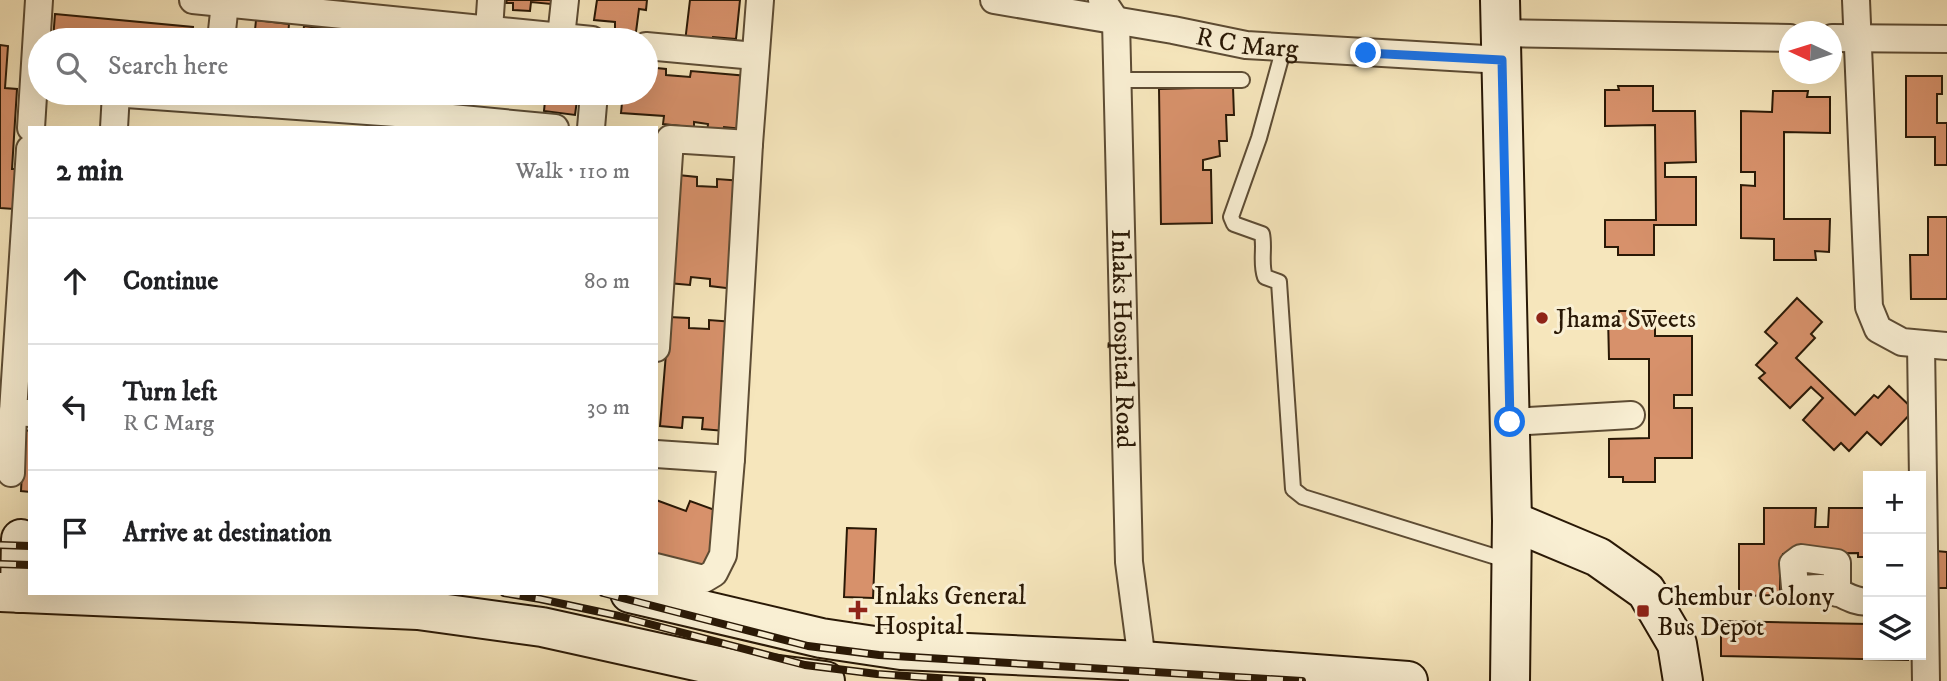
<!DOCTYPE html>
<html lang="en">
<head>
<meta charset="utf-8">
<style>
  body { margin:0; font-family:"IM FELL DW Pica",serif; background:#f2f2f2; color:#202124 }
  .controls { position:absolute; right:21px; bottom:21px; display:grid; overflow:hidden; border-radius:0px; box-shadow:0 7px 28px #0002 }
  .controls button { width:63px; height:63px; display:grid; place-items:center; padding:0; border:0; border-bottom:2px solid #e0e0e0; background:#fff; color:#202124; font:35px sans-serif }
  .compass { position:absolute; left:1779px; top:21px; width:63px; height:63px; border-radius:50%; background:#fff; box-shadow:0 7px 28px #0002; rotate:274deg }
  .stop { position:absolute; width:21px; height:21px; margin:-16px; border:5px solid #1a73e8; border-radius:50%; background:#fff }
  .stop.end { background:#1a73e8; border-color:#fff; box-shadow:0 2px 7px #0008 }
  .list { margin:0; padding:0; list-style:none }
  h2 { display:flex; justify-content:space-between; align-items:center; height:91px; margin:0; padding:0 28px; font-size:30px }
  h2 small { font-size:23px; font-weight:400; color:#757577 }
  .list li { display:grid; grid-template-columns:46px 1fr auto; gap:21px; align-items:center; box-sizing:border-box; height:126px; padding:0 28px; border-top:2px solid #e0e0e0 }
  .list b { display:block; font-size:26px; white-space:nowrap }
  .list p { margin:0; font-size:23px; white-space:nowrap; color:#757577 }
  .list em { font-size:23px; font-style:normal; color:#757577 }
  .icon { flex:none; width:38px; height:38px; fill:none; stroke:currentColor; stroke-width:2; stroke-linecap:round; stroke-linejoin:round }
  .map { position:relative; flex:none; width:1947px; height:681px; overflow:hidden }
  .search { position:absolute; background:#fff; box-shadow:0 7px 28px #0002; left:28px; top:28px; width:630px; height:77px; display:flex; align-items:center; gap:18px; box-sizing:border-box; padding:0 24px; border-radius:38px; color:#757577; font-size:26px }
  .panel { position:absolute; background:#fff; box-shadow:0 7px 28px #0002; left:28px; top:126px; width:630px; height:469px; border-radius:0px }
  .map>svg:first-child { display:block }
  .building { fill:#d7916b; stroke:#2a1906; stroke-width:2 }
  .lines { fill:none; stroke-linecap:round; stroke-linejoin:round }
  .service-casing { stroke:#5d4c34; stroke-width:18 }
  .minor-casing { stroke:#5d4c34; stroke-width:30 }
  .secondary-casing { stroke:#2a1906; stroke-width:42 }
  .service { stroke:#f9efd3; stroke-width:14 }
  .minor { stroke:#f9efd3; stroke-width:26 }
  .secondary { stroke:#f9efd3; stroke-width:38 }
  .rail-casing { stroke:#2a1906; stroke-width:8 }
  .rail { stroke:#f9efd3; stroke-width:5; stroke-dasharray:16; stroke-linecap:butt }
  .route { stroke:#1a73e8; stroke-width:9 }
  .poi-dot { fill:#8f2418; stroke:#f9efd3; stroke-width:2.5 }
  .labels { text-anchor:middle; stroke-width:6; stroke-linejoin:round; paint-order:stroke }
  .street-label { font-size:26px; fill:#2a1906; stroke:#f9efd3 }
  .poi-label { font-size:26px; fill:#2a1906; stroke:#f9efd3; text-anchor:start }
</style>
</head>
<body>
<div class="map">
<svg width="1947" height="681" viewBox="0 0 1947 681">
  <rect width="100%" height="100%" fill="#f6e6bc"/>
  <filter id="stains"><feTurbulence type="fractalNoise" baseFrequency=".00286" numOctaves="4"/><feColorMatrix values="0 0 0 0 .2 0 0 0 0 .09 0 0 0 0 .02 0 0 0 .5 -.17"/></filter>
  <radialGradient id="worn" r=".72"><stop offset=".6" stop-color="#630" stop-opacity="0"/><stop offset="1" stop-color="#630" stop-opacity=".3"/></radialGradient>
  <!-- building -->
  <g class="building">
    <polygon points="507,0 552,0 551,4 531,2 530,11 513,10 513,3 506,3"/>
    <polygon points="597,0 647,0 646,10 639,9 636,32 615,30 615,22 594,20"/>
    <polygon points="690,0 740,0 736,39 713,37 712,45 685,42"/>
    <polygon points="55,14 193,27 192,40 53,40"/>
    <polygon points="256,20 289,24 288,35 303,37 304,26 388,37 388,40 254,40"/>
    <polygon points="0,45 8,46 5,88 17,89 12,169 17,169 14,209 0,208"/>
    <polygon points="646,67 666,69 666,75 690,77 691,71 748,76 743,129 724,127 723,134 707,133 708,124 694,122 694,132 680,131 680,126 663,124 664,116 621,113 623,93 646,93"/>
    <polygon points="1906,76 1942,76 1942,94 1937,94 1937,123 1947,123 1947,165 1935,165 1935,137 1906,137"/>
    <polygon points="1618,86 1653,86 1653,111 1695,111 1696,162 1665,163 1665,177 1696,177 1696,225 1654,225 1654,255 1618,255 1618,247 1605,247 1605,220 1656,220 1655,125 1605,126 1605,90 1619,90"/>
    <polygon points="1233,87 1234,115 1226,115 1227,141 1219,141 1220,156 1203,160 1203,170 1211,170 1212,223 1161,224 1159,89"/>
    <polygon points="1773,91 1808,91 1807,97 1830,97 1830,133 1784,132 1784,219 1830,219 1829,252 1815,251 1816,260 1774,260 1774,239 1741,238 1741,185 1755,186 1755,172 1741,172 1741,111 1772,112"/>
    <polygon points="436,93 467,93 467,103 436,99"/>
    <polygon points="471,93 578,93 575,115 544,111 545,101"/>
    <polygon points="678,175 697,177 697,186 717,187 717,179 743,181 734,289 710,286 710,279 691,277 690,285 668,283"/>
    <polygon points="1928,217 1947,217 1947,299 1911,299 1910,255 1928,255"/>
    <polygon points="1797,298 1822,322 1811,334 1815,338 1796,358 1855,415 1874,395 1878,398 1889,386 1914,410 1881,445 1867,432 1849,451 1841,443 1834,450 1803,420 1823,398 1811,387 1790,408 1759,378 1765,373 1756,365 1777,343 1765,332"/>
    <polygon points="1619,311 1655,311 1655,336 1692,336 1692,395 1674,395 1674,408 1692,408 1692,458 1655,458 1655,482 1623,482 1623,477 1609,477 1609,439 1649,438 1649,359 1609,359 1608,317 1619,318"/>
    <polygon points="669,317 689,318 689,328 709,329 709,320 734,322 725,431 702,429 703,418 683,417 682,428 660,426"/>
    <polygon points="24,430 30,431 30,492 21,491"/>
    <polygon points="656,500 686,511 690,501 723,513 704,569 656,560"/>
    <polygon points="1764,508 1816,508 1815,527 1828,527 1829,508 1868,508 1868,595 1867,557 1858,557 1858,553 1783,554 1783,563 1780,563 1780,595 1739,596 1739,544 1764,544"/>
    <polygon points="847,528 876,529 873,598 844,597"/>
    <polygon points="1936,551 1947,552 1947,588 1935,588"/>
    <polygon points="1721,621 1868,624 1868,655 1908,655 1908,660 1721,656"/>
  </g>
  <g class="lines">
    <!-- service casing -->
    <g class="service-casing">
      <g id="service">
        <path d="M1284 47 1259 138 1231 217 1234 224 1262 234C1265 248 1260 263 1265 277L1279 282 1293 489 1303 497 1509 561"/>
        <polyline points="1117,80 1242,80"/>
      </g>
    </g>
    <!-- minor casing -->
    <g class="minor-casing">
      <g id="minor">
        <polyline points="193,0 592,40"/>
        <path id="s1" d="M994 0 1173 30 1246 45 1502 60"/>
        <path id="s2" d="M1102 0 1116 21 1129 562 1142 661V681"/>
        <polyline points="1856,0 1869,307 1878,329 1902,342 1947,346"/>
        <polyline points="489,30 491,0"/>
        <polyline points="1501,33 1790,38"/>
        <polyline points="561,37 565,0"/>
        <polyline points="1832,38 1947,39"/>
        <polyline points="221,40 225,3"/>
        <polyline points="646,46 755,56"/>
        <polyline points="112,93 410,114 555,128"/>
        <polyline points="31,128 39,0"/>
        <polyline points="114,128 116,93"/>
        <polyline points="591,128 594,93"/>
        <polyline points="30,149 13,412 30,413"/>
        <polyline points="1921,345 1926,681"/>
        <polyline points="656,348 670,139 749,144"/>
        <polyline points="1510,422 1631,415"/>
        <polyline points="656,454 731,459"/>
        <polyline points="11,473 13,412"/>
        <polyline points="656,567 704,579 714,573 723,555 731,459 749,144 760,0"/>
        <path d="M1837 593V563L1801 558 1793 564 1795 587C1806 591 1819 586 1830 589 1844 594 1853 602 1868 602"/>
      </g>
    </g>
    <!-- secondary casing -->
    <g class="secondary-casing">
      <g id="secondary">
        <polyline points="1500,0 1512,521 1510,681"/>
        <polyline points="1512,521 1598,557 1646,591 1677,644 1683,681"/>
        <polyline points="0,592 418,610 542,627 732,669 825,681"/>
        <polyline points="20,593 21,539"/>
        <polyline points="630,593 821,638 901,650 1142,661 1408,681"/>
      </g>
    </g>
    <!-- service -->
    <use href="#service" class="service"/>
    <!-- minor -->
    <use href="#minor" class="minor"/>
    <!-- secondary -->
    <use href="#secondary" class="secondary"/>
    <!-- rail casing -->
    <g class="rail-casing">
      <g id="rail">
        <polyline points="0,545 30,546"/>
        <polyline points="0,564 30,565"/>
        <polyline points="504,593 540,599 619,616 805,665 877,674 982,681"/>
        <polyline points="603,593 808,646 879,655 1302,681"/>
      </g>
    </g>
    <!-- rail -->
    <use href="#rail" class="rail"/>
  </g>
  <g class="lines">
    <!-- route -->
    <polyline class="route" points="1366,53 1502,60 1510,422"/>
  </g>
  <!-- markers -->
  <g class="poi-dot">
    <circle cx="1542" cy="318" r="7"/>
    <path d="M854.5 599.5h7v7h7v7h-7v7h-7v-7h-7v-7h7z"/>
    <rect x="1636" y="604" width="14" height="14" rx="3.5"/>
  </g>
  <g class="labels">
    <!-- street labels -->
    <g class="street-label">
      <text dy="9" stroke="none"><textPath href="#s1" startOffset="257">R C Marg</textPath></text>
      <text dy="9" stroke="none"><textPath href="#s2" startOffset="343">Inlaks Hospital Road</textPath></text>
    </g>
    <!-- poi labels -->
    <g class="poi-label">
      <text x="1556" y="327">Jhama Sweets</text>
      <text x="874" y="604">Inlaks General<tspan x="874" dy="30">Hospital</tspan></text>
      <text x="1657" y="605">Chembur Colony<tspan x="1657" dy="30">Bus Depot</tspan></text>
    </g>
  </g>
  <rect width="100%" height="100%" filter="url(#stains)"/>
  <rect width="100%" height="100%" fill="url(#worn)"/>
</svg>
<div class="controls">
<button>+</button>
<button>−</button>
<button><svg class="icon" aria-label="layers" viewBox="0 0 24 24"><path d="M12 4l9 5-9 5-9-5zM3 14l9 5 9-5"/></svg></button>
</div>
<svg class="compass" viewBox="-18 -18 36 36"><path d="M0-13l5 13h-10z" fill="#e53935"/><path d="M0 13l5-13h-10z" fill="#757577"/></svg>
<div class="stop" style="left:1510px;top:422px"></div>
<div class="stop end" style="left:1366px;top:53px"></div>
<div class="search"><svg class="icon" aria-label="search" viewBox="0 0 24 24"><circle cx="10" cy="10" r="6"/><path d="M15 15l6 6"/></svg>Search here</div>
<section class="panel">
<h2>2 min<small>Walk · 110 m</small></h2>
<ul class="list">
<li><svg class="icon" aria-label="ahead" viewBox="0 0 24 24"><path d="M12 20V5M6 11l6-6 6 6"/></svg><div><b>Continue</b></div><em>80 m</em></li>
<li><svg class="icon" aria-label="left" viewBox="0 0 24 24"><path d="M17 20v-9H6M10 6l-5 5 5 5"/></svg><div><b>Turn left</b><p>R C Marg</p></div><em>30 m</em></li>
<li><svg class="icon" aria-label="arrive" viewBox="0 0 24 24"><path d="M6 21V4h12l-3 4 3 4H6"/></svg><div><b>Arrive at destination</b></div></li>
</ul>
</section>
</div>
</body>
</html>
